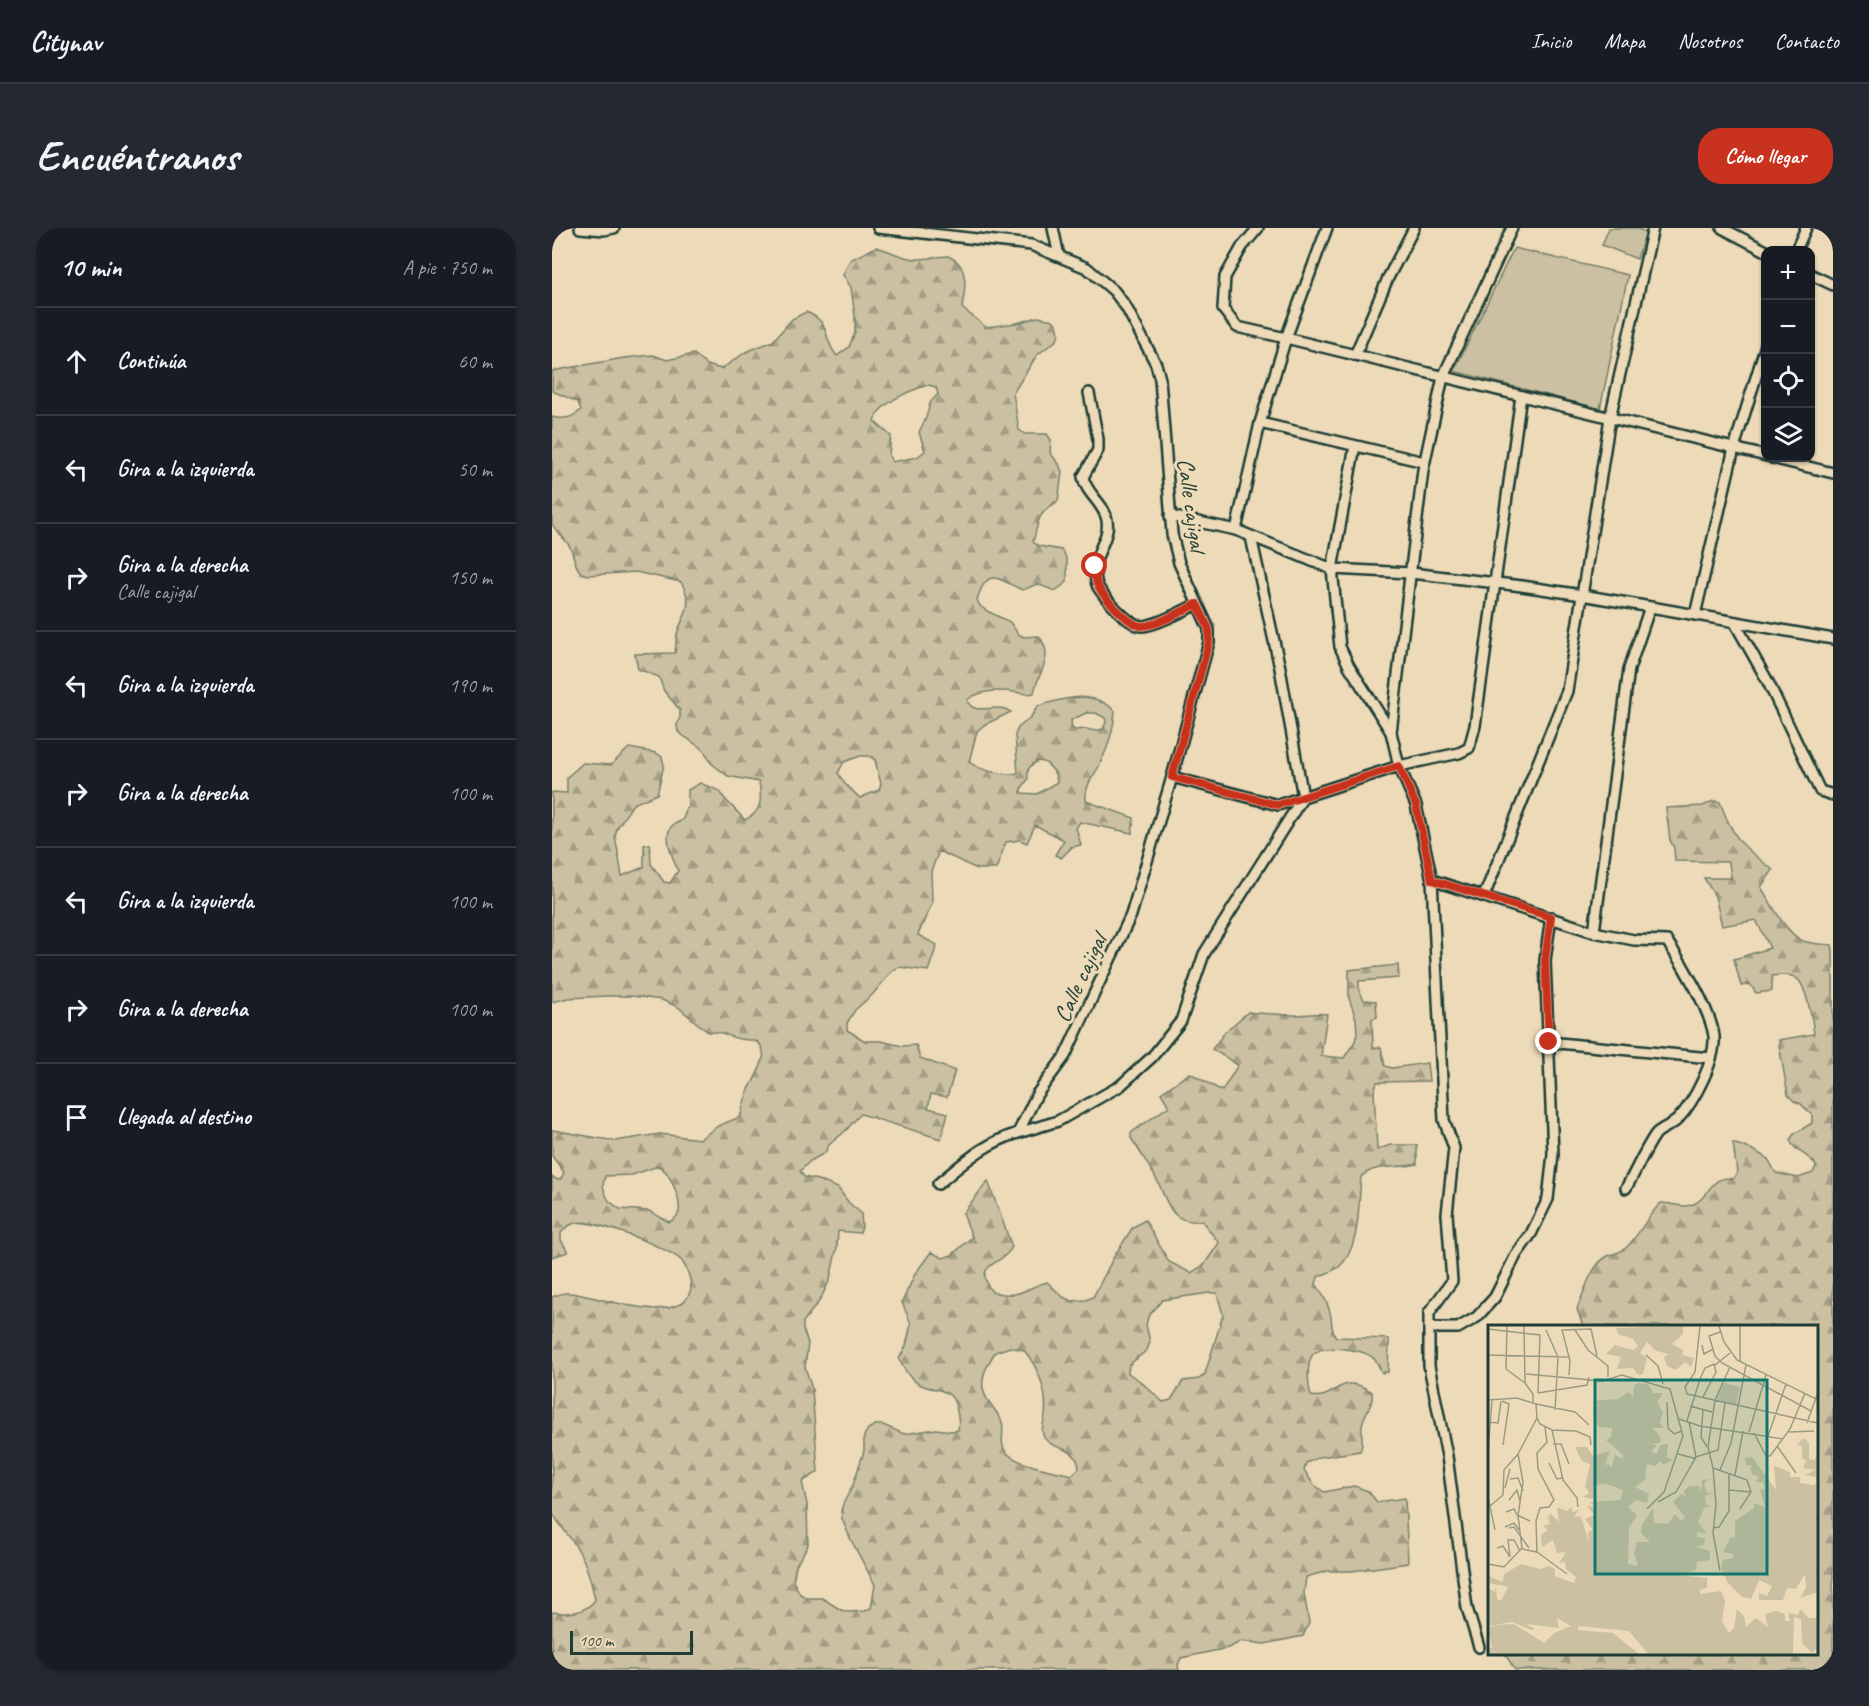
<!DOCTYPE html>
<html lang="es">
<head>
<meta charset="utf-8">
<style>
  body { margin:0; font-family:Caveat,sans-serif; background:#242831; color:#f1f3f6 }
  .controls { position:absolute; right:18px; top:18px; display:grid; overflow:hidden; border-radius:12px; box-shadow:0 2px 4px #0004 }
  .controls button { width:54px; height:54px; display:grid; place-items:center; padding:0; border:0; border-bottom:2px solid #363941; background:#171b24; color:#f1f3f6; font:30px sans-serif }
  .scale { position:absolute; left:18px; bottom:15px; width:123px; box-sizing:border-box; padding-left:6px; border:3px solid #1f3d34; border-top:0; font-size:16px; line-height:21px; white-space:nowrap; color:#1f3d34; -webkit-text-stroke:4px #eddab8; paint-order:stroke }
  .stop { position:absolute; width:18px; height:18px; margin:-14px; border:4px solid #c8321e; border-radius:50%; background:#fff }
  .stop.end { background:#c8321e; border-color:#fff; box-shadow:0 2px 6px #0008 }
  .list { margin:0; padding:0; list-style:none }
  h2 { display:flex; justify-content:space-between; align-items:center; height:78px; margin:0; padding:0 24px; font-size:26px }
  h2 small { font-size:20px; font-weight:400; color:#9ea1a6 }
  .list li { display:grid; grid-template-columns:39px 1fr auto; gap:18px; align-items:center; box-sizing:border-box; height:108px; padding:0 24px; border-top:2px solid #363941 }
  .list b { display:block; font-size:22px; white-space:nowrap }
  .list p { margin:0; font-size:20px; white-space:nowrap; color:#9ea1a6 }
  .list em { font-size:20px; font-style:normal; color:#9ea1a6 }
  .icon { flex:none; width:33px; height:33px; fill:none; stroke:currentColor; stroke-width:2; stroke-linecap:round; stroke-linejoin:round }
  .map { position:relative; flex:none; width:1281px; height:1442px; overflow:hidden; border-radius:24px }
  header { display:flex; align-items:center; gap:36px; box-sizing:border-box; height:84px; padding:0 30px; background:#171b24; border-bottom:2px solid #363941 }
  header strong { font-size:28px }
  nav { display:flex; gap:33px; margin-inline-start:auto; font-size:21px }
  .intro { display:flex; align-items:center; justify-content:space-between; box-sizing:border-box; height:144px; padding:0 36px }
  h1 { margin:0; font-size:42px }
  .button { padding:15px 27px; border-radius:24px; background:#c8321e; color:#fff; font-size:21px; font-weight:700 }
  main { display:flex; gap:36px; padding:0 36px }
  aside { flex:1; background:#171b24; border-radius:24px; box-shadow:0 2px 4px #0004 }
  .map>svg:first-child { display:block }
  .green { fill:#cbc1a2; stroke:#757f6b; stroke-width:1.5 }
  .forest { fill:url(#forest-firs); stroke:#757f6b; stroke-width:1.5; fill-rule:evenodd }
  .lines { fill:none; stroke-linecap:round; stroke-linejoin:round }
  .minor-casing { stroke:#1f3d34; stroke-width:14 }
  .minor { stroke:#eddab8; stroke-width:9 }
  .route { stroke:#c8321e; stroke-width:8 }
  .labels { text-anchor:middle; stroke-width:6; stroke-linejoin:round; paint-order:stroke }
  .street-label { font-size:24px; fill:#1f3d34; stroke:#eddab8 }
  .inset-road { fill:none; stroke:#9b9b83; stroke-width:1.5 }
  .view { fill:#0f766e; fill-opacity:0.15; stroke:#0f766e; stroke-width:3 }
  .inset-edge { fill:none; stroke:#1f3d34; stroke-width:3 }
</style>
</head>
<body>
<header>
<strong>Citynav</strong>
<nav><a>Inicio</a><a>Mapa</a><a>Nosotros</a><a>Contacto</a></nav>
</header>
<div class="intro"><h1>Encuéntranos</h1><a class="button">Cómo llegar</a></div>
<main>
<aside>
<h2>10 min<small>A pie · 750 m</small></h2>
<ul class="list">
<li><svg class="icon" aria-label="ahead" viewBox="0 0 24 24"><path d="M12 20V5M6 11l6-6 6 6"/></svg><div><b>Continúa</b></div><em>60 m</em></li>
<li><svg class="icon" aria-label="left" viewBox="0 0 24 24"><path d="M17 20v-9H6M10 6l-5 5 5 5"/></svg><div><b>Gira a la izquierda</b></div><em>50 m</em></li>
<li><svg class="icon" aria-label="right" viewBox="0 0 24 24"><path d="M7 20v-9h11M14 6l5 5-5 5"/></svg><div><b>Gira a la derecha</b><p>Calle cajigal</p></div><em>150 m</em></li>
<li><svg class="icon" aria-label="left" viewBox="0 0 24 24"><path d="M17 20v-9H6M10 6l-5 5 5 5"/></svg><div><b>Gira a la izquierda</b></div><em>190 m</em></li>
<li><svg class="icon" aria-label="right" viewBox="0 0 24 24"><path d="M7 20v-9h11M14 6l5 5-5 5"/></svg><div><b>Gira a la derecha</b></div><em>100 m</em></li>
<li><svg class="icon" aria-label="left" viewBox="0 0 24 24"><path d="M17 20v-9H6M10 6l-5 5 5 5"/></svg><div><b>Gira a la izquierda</b></div><em>100 m</em></li>
<li><svg class="icon" aria-label="right" viewBox="0 0 24 24"><path d="M7 20v-9h11M14 6l5 5-5 5"/></svg><div><b>Gira a la derecha</b></div><em>100 m</em></li>
<li><svg class="icon" aria-label="arrive" viewBox="0 0 24 24"><path d="M6 21V4h12l-3 4 3 4H6"/></svg><div><b>Llegada al destino</b></div></li>
</ul>
</aside>
<div class="map">
<svg width="1281" height="1442" viewBox="0 0 1281 1442">
  <defs>
    <pattern id="forest-firs" width="22" height="20" patternUnits="userSpaceOnUse" patternTransform="scale(1.5)"><rect width="22" height="20" fill="#cbc1a2"/><path d="M5 1l3.5 6h-7zM16 11l3.5 6h-7z" fill="#a49e85"/></pattern>
  </defs>
  <rect width="100%" height="100%" fill="#eddab8"/>
  <filter id="ink" filterUnits="userSpaceOnUse"><feTurbulence type="fractalNoise" baseFrequency=".0167" numOctaves="2"/><feDisplacementMap in="SourceGraphic" scale="12" xChannelSelector="R" yChannelSelector="G"/><feConvolveMatrix kernelMatrix="1 2 1 2 8 2 1 2 1" color-interpolation-filters="sRGB"/></filter>
  <g filter="url(#ink)">
    <!-- green -->
    <g class="green">
      <polygon points="1057,0 1083,0 1094,4 1085,31 1050,17"/>
      <polygon points="962,20 1076,47 1048,181 902,143"/>
    </g>
    <!-- forest -->
    <g class="forest">
      <path d="M324 19C338 22 352 32 367 31 376 31 386 28 396 28 400 30 406 34 408 37 416 49 412 67 410 80L434 99 465 95 486 89 501 92 505 97 507 105 505 112 485 127 461 165 467 202 473 206H495L499 212 498 225 507 236 510 244 506 273C483 288 488 290 481 314L487 318 509 322 513 327 515 334V354L503 363 485 356 471 362C447 353 436 336 425 372L428 378 435 383 458 394 466 406 472 409 487 408C504 430 485 445 482 465 474 467 470 465 462 464 447 462 427 462 415 472 422 490 443 473 459 484L432 497 425 503 417 534C430 543 451 548 466 545L463 507 466 500 478 490 486 478C513 470 541 461 563 483 562 499 556 519 549 534 543 548 532 556 534 573L582 590 580 605 528 594 524 600 529 617 520 619 509 630 503 627 512 612 483 597 475 615 468 612 454 614 444 641H425L387 623 379 643 380 675 366 707 385 717 376 743 347 739 340 743 321 766 303 782 295 795V802L313 813H329L350 818 364 817 368 830 403 843 395 869 379 866 376 880 396 885 389 911 309 886C302 892 298 899 292 904 284 912 276 914 273 925L258 933 248 943 252 949 266 952 286 960 297 975 309 985 310 999 308 1005 286 1003 285 1019 278 1051 268 1072 251 1094V1101L256 1115 253 1139 260 1161 266 1244 250 1254 255 1276 256 1317 244 1337 241 1353 248 1366 255 1370H270L289 1382 297 1384 313 1383 319 1380 323 1357 299 1312 290 1291 289 1283 291 1276 301 1257 312 1223V1208L316 1201 323 1197H331L352 1206 384 1201 399 1203 406 1202C408 1194 406 1187 404 1179 399 1158 383 1164 367 1156 357 1150 352 1141 347 1131L354 1118 359 1096 350 1074 363 1046 379 1024 391 1030 400 1027 420 1009 411 985 436 953 460 1019C450 1039 419 1034 440 1064 471 1071 469 1061 495 1054L511 1069 520 1073 534 1072 541 1069 563 1027 581 999 593 992 617 1034 639 1045 652 1037 667 1015 650 993C619 996 617 978 606 954 598 939 588 924 579 910V905L617 878 609 865 638 845 670 863 686 837 660 821 673 804 696 784C711 786 726 786 740 787 752 788 763 784 775 786L769 828 792 830 803 813 805 806 804 791 797 770V742L846 737 847 750 807 753V762L812 772 824 773 825 789 820 791 821 820 829 819 833 838 840 840 875 835 877 853 825 854 822 863 825 922 838 917H865V936C848 941 822 935 809 949 806 976 809 1019 787 1039 782 1043 772 1046 766 1049L764 1056C771 1066 777 1076 779 1089 780 1097 779 1102 784 1109L837 1111 836 1144 830 1145C827 1139 825 1132 820 1129 810 1121 772 1116 761 1126 754 1134 756 1158 759 1168 785 1173 786 1142 820 1164 822 1176 815 1181 811 1193 807 1203 813 1213 808 1223L768 1229 754 1235 752 1242 761 1256 772 1264 802 1258 816 1263 825 1274 853 1270 856 1335 800 1343H775L754 1349 752 1365 757 1395 751 1408 712 1416 690 1413 676 1420 629 1430 626 1437 627 1442H0V1384C16 1386 32 1386 43 1372 40 1357 36 1340 29 1327 21 1311 8 1299 0 1284V1069C6 1067 12 1064 18 1065 44 1067 126 1100 138 1064 141 1055 135 1040 130 1033 118 1020 39 990 23 995 16 997 13 1000 9 1005V1012L16 1024 0 1029V949L6 952 9 951 12 944 0 928V902L63 913 108 906 148 911 166 898 188 889C191 881 192 873 195 866 199 854 218 831 209 818 205 811 195 812 188 811 174 809 175 803 156 804L126 779 110 772 80 768H55L16 770 0 774V564L15 565V549L31 535 59 537 77 520 104 525 110 529 112 537 105 566 81 576 65 600 63 608 70 648 92 639V617L98 616 99 636 112 654 118 655 126 643C122 633 111 609 119 599 121 596 128 594 131 591L136 577V562L148 555 168 563 172 570 193 592C210 584 210 571 207 554L176 548 159 535 152 522 126 504 125 497 128 489V482L112 463 107 449 86 441 83 426 123 425C124 419 124 412 125 406 132 384 143 379 129 354L84 344 36 347 29 345C20 333 23 328 18 319 13 310 5 305 0 296V189C11 192 21 190 29 182L26 174 0 163V143L72 130 101 127 115 132 142 126 155 137 169 141 194 124 221 113 240 91 254 84C281 95 269 109 285 128L297 119 303 104V89L299 59 291 47 298 32ZM376 157 384 159 386 166 378 175 374 190 367 204 373 223 365 229 340 234 337 227 339 208 322 193C327 175 359 162 376 157ZM534 485H544L553 490 554 494 551 501 543 503 534 501 523 502 520 500 519 492ZM308 528H317L323 532 329 556 327 562 308 570 293 556 286 545 292 534ZM486 533C496 533 504 544 505 554L485 566 469 565V561L476 551C475 541 476 539 486 533ZM106 938C118 942 129 972 127 984 125 990 121 992 117 994L97 983 68 981 57 973 53 965 51 957 53 948 80 947ZM657 1065H665L671 1087 653 1146 647 1151 631 1153 619 1172 611 1174 588 1153 576 1145 577 1137 595 1122 598 1114 594 1097 596 1089 610 1072ZM458 1119 472 1122C486 1139 496 1164 493 1187 492 1195 488 1201 492 1209 500 1224 525 1216 527 1240L520 1247C503 1243 466 1237 455 1225 446 1216 453 1205 450 1194 446 1185 440 1179 435 1171 425 1154 434 1139 443 1124Z"/>
      <path d="M1161 573 1168 574C1181 611 1190 618 1221 642L1209 659C1219 675 1234 706 1251 713 1259 716 1270 716 1280 717L1281 722V1442H963L953 1426H1264V1098H1031L1025 1081C1032 1065 1038 1039 1054 1029 1061 1025 1069 1025 1075 1019 1088 1006 1095 988 1109 975 1120 975 1131 981 1142 976 1159 968 1158 946 1181 951L1185 945 1181 915 1203 923 1216 931 1224 945 1246 950 1261 945 1264 938C1258 926 1243 925 1238 912L1242 906 1260 895V887L1249 876 1242 873 1236 867 1227 817V812L1262 806C1261 795 1254 755 1244 750 1238 746 1227 747 1220 748V763L1204 765 1198 756 1189 758 1182 731 1218 720 1204 692 1170 698 1163 668 1152 650H1179L1177 634 1123 633 1122 620 1118 612 1114 580 1151 578Z"/>
    </g>
    <g class="lines">
      <!-- minor casing -->
      <g class="minor-casing">
        <g id="minor">
          <polyline points="28,0 52,2 62,0"/>
          <path d="M326 0 479 17 535 40 562 63 574 79 604 136 608 151 620 306 627 335 657 401V414L620 549 579 687 513 828 485 866 466 905C431 916 414 933 386 956"/>
          <polyline points="501,0 507,28"/>
          <polyline points="706,0 690,19 673,49 671,81 685,99 734,110 1214,228"/>
          <polyline points="1170,0 1214,23"/>
          <polyline points="1244,22 1254,0"/>
          <polyline points="1258,46 1281,57"/>
          <polyline points="803,127 836,50 862,0"/>
          <path d="M537 165 546 211V222L531 249C534 266 552 275 555 292 558 310 543 324 543 341 543 347 543 353 546 359 552 369 577 398 590 398 603 398 633 382 645 376"/>
          <polyline points="708,195 872,234"/>
          <polyline points="803,218 780,341 788,419 797,438 839,504"/>
          <polyline points="1220,230 1281,245"/>
          <polyline points="618,288 684,302 780,341 859,345 970,358 1030,367 1281,411"/>
          <polyline points="684,302 708,195 734,110 775,0"/>
          <polyline points="1143,387 1182,220 1214,117"/>
          <polyline points="1183,395 1215,452 1268,563 1281,567"/>
          <polyline points="620,549 726,577 847,538 907,525 917,520 923,498 969,168"/>
          <path d="M880 652 1042 704 1082 712 1115 713C1130 735 1158 781 1162 808 1164 832 1142 874 1126 891 1120 898 1108 900 1103 907 1092 923 1084 943 1074 960"/>
          <polyline points="932,668 1015,463 1058,190 1101,0"/>
          <polyline points="1042,704 1077,441 1098,379"/>
          <polyline points="997,814 1158,830"/>
          <polyline points="466,905 506,893 568,858 600,829 629,793 652,726 751,569 728,440 699,309"/>
          <polyline points="877,1100 906,1100 925,1089 943,1069 964,1027 979,1006 996,971 1001,926 993,732 999,689"/>
          <polyline points="927,1419 915,1380 895,1228 877,1138 877,1085 900,1053 895,986 902,920 892,892 880,652 864,577 847,538 839,504 871,242 891,149 960,0"/>
        </g>
      </g>
      <!-- minor -->
      <use href="#minor" class="minor"/>
    </g>
  </g>
  <g class="lines" filter="url(#ink)">
    <!-- route -->
    <path class="route" d="M543 338C543 344 543 350 545 356 550 368 576 396 589 398 603 399 632 382 645 376L657 401V414L620 549 726 577 847 538 864 577 880 652 999 689 993 732 997 814"/>
  </g>
  <g class="labels">
    <!-- street labels -->
    <g class="street-label">
      <text transform="translate(640 277) rotate(82)" y="8">Calle cajigal</text>
      <text transform="translate(528 750) rotate(-65)" y="8">Calle cajigal</text>
    </g>
  </g>
  <!-- overview -->
  <g transform="translate(936 1097)">
    <rect width="330" height="330" fill="#eddab8"/>
    <path d="M236 58 252 62 248 80 228 74Z" fill="#cbc1a2"/>
    <path d="M195 1V9L184 19 195 25 194 30 206 33 203 42 197 37 188 45 179 41 176 32 181 29 168 26 159 17 152 28 159 33 155 49 150 50 145 43 129 44 133 32 118 29 127 20 145 25 150 21 145 14 130 9 128 3ZM150 58 160 59 165 68H175L169 77 175 88 172 97 176 103H165L173 113 172 118 163 119 169 120 163 127 169 129 172 120 180 119 179 132 185 135 175 140 172 136 167 141 159 139 157 155 147 162 161 169 159 178 148 175 140 182 149 190 141 203 140 239 150 241 146 228 149 217H162L153 208 154 200 165 183 166 198 180 199 187 189 193 196 197 192 185 177 193 169 197 171 196 166 201 161H211L213 167 214 155 221 154 216 158 219 168H225L217 171 218 179 223 181 216 183 210 197 219 209 209 207V212L217 213 216 220 208 222 222 226V235L209 237 208 245 191 250 219 253V263L212 265V269L233 266 237 276 234 296 241 308 246 303 249 284 256 291 258 302 268 293 280 302 277 289 288 286 297 289V296H302L300 288 310 290 312 284 321 293H330V323L324 328 314 318 313 294 306 292 305 329H160L141 306 90 301V305L125 308 151 329H0V322L4 323 0 303 7 300 26 299 56 318 66 308 83 301 69 293 71 303 38 299 47 304 43 305 24 297 0 301V263L7 267 8 261 9 274 13 276 20 262 0 258V251L15 257 16 249 33 239 53 244 61 241 67 244V251L86 258 88 252 78 244 77 237 71 238 78 227 69 228 65 215 54 222 53 210 60 205 55 201 62 199 58 189 61 193 62 188 71 197 69 182 79 186 83 182 85 187 92 184 86 191 93 192 101 217 100 207 105 205 97 194 106 190 99 181 108 182 101 177 132 175 135 165 118 159 106 160 105 174 95 172 101 168 97 161 102 139 94 136 87 122H99L105 131 122 126 116 142 120 138 123 143 127 130 134 134 135 130 118 115 123 112 124 103 111 102 105 91V82L111 80 105 76 130 74 141 67 145 72 146 61ZM316 113 321 118V134L326 135 330 128V267L312 273 318 262 317 249 308 264 299 263 295 275H271V268L279 271 284 261 271 255 263 274 254 272 239 257 233 242 235 235 245 233V229L235 227 242 213 247 212V196L266 183V178L277 182 272 165 277 164 275 157H267L271 152 264 149 262 143 265 141 258 140 257 133 264 132 288 165 286 141 302 147V152H312V158L325 160 330 157 328 152 317 150 327 145 315 143 318 136 314 133V121L309 119Z" fill="#cbc1a2"/>
    <path class="inset-road" d="M19 1 18 44 37 58M36 1 37 58 45 69V77M212 1 207 47 197 62 199 69 330 98M231 1 236 17 249 35 330 75M0 4 52 10 50 68M58 5 70 32 67 85M87 5 100 25 120 41V52M232 7 221 11 227 31 234 38 323 86M214 20 216 29 225 24M0 30 81 32M158 30 170 41 175 59M252 36V1M227 40 242 28M38 49 114 56 134 50 182 64 195 111 176 167 159 184M81 50 82 36 74 5 103 4 109 31M50 68 99 60 101 52M0 75 29 73 48 79 49 93 30 129 35 157 30 191 34 223 16 242 0 239M14 76 21 79 15 120M179 77 180 103 186 109 194 106M48 79 87 87 101 100M202 81 224 87M215 85 213 112 219 122M49 93 52 99 64 105 88 106 102 112 103 120M191 94 212 101 295 114M199 96 212 54 217 43 226 39 228 47 215 72M0 97 10 98 13 76M319 98 330 67M64 105 75 155 89 173 90 182M261 107 278 50M301 107 326 106M266 108 278 131H282L302 104 317 68M280 111 298 59M65 119H73L81 139M289 121 308 148M0 128 4 75M190 129 205 133 230 125 237 78M61 138 69 154 74 153M225 143 259 155 263 167 252 184M232 145 243 118 258 40M247 150 255 106M22 154 30 153 35 166M17 163 22 144M241 165 263 167M0 172 7 205M21 175 29 165 32 176M170 177 188 167 208 132 201 97M2 181 15 170 16 145 30 129M18 187 26 184 29 190 42 196M17 202 26 198 31 205M21 203 26 202 41 223M225 203 231 202 241 186V148M9 223 15 221 22 232M34 224 49 227 48 196 52 183 61 182 66 175 50 144 49 128 59 117 57 102M49 227 79 249M22 232 20 215H26L32 226M232 246 225 208 228 179 225 143 220 122 227 75 242 42"/>
    <path class="view" d="M107 55H279V249H107Z"/>
    <rect width="330" height="330" class="inset-edge"/>
  </g>
</svg>
<div class="controls">
<button>+</button>
<button>−</button>
<button><svg class="icon" aria-label="locate" viewBox="0 0 24 24"><circle cx="12" cy="12" r="6"/><path d="M12 2v4M12 18v4M2 12h4M18 12h4"/></svg></button>
<button><svg class="icon" aria-label="layers" viewBox="0 0 24 24"><path d="M12 4l9 5-9 5-9-5zM3 14l9 5 9-5"/></svg></button>
</div>
<div class="scale">100 m</div>
<div class="stop" style="left:543px;top:338px"></div>
<div class="stop end" style="left:997px;top:814px"></div>
</div>
</main>
</body>
</html>
